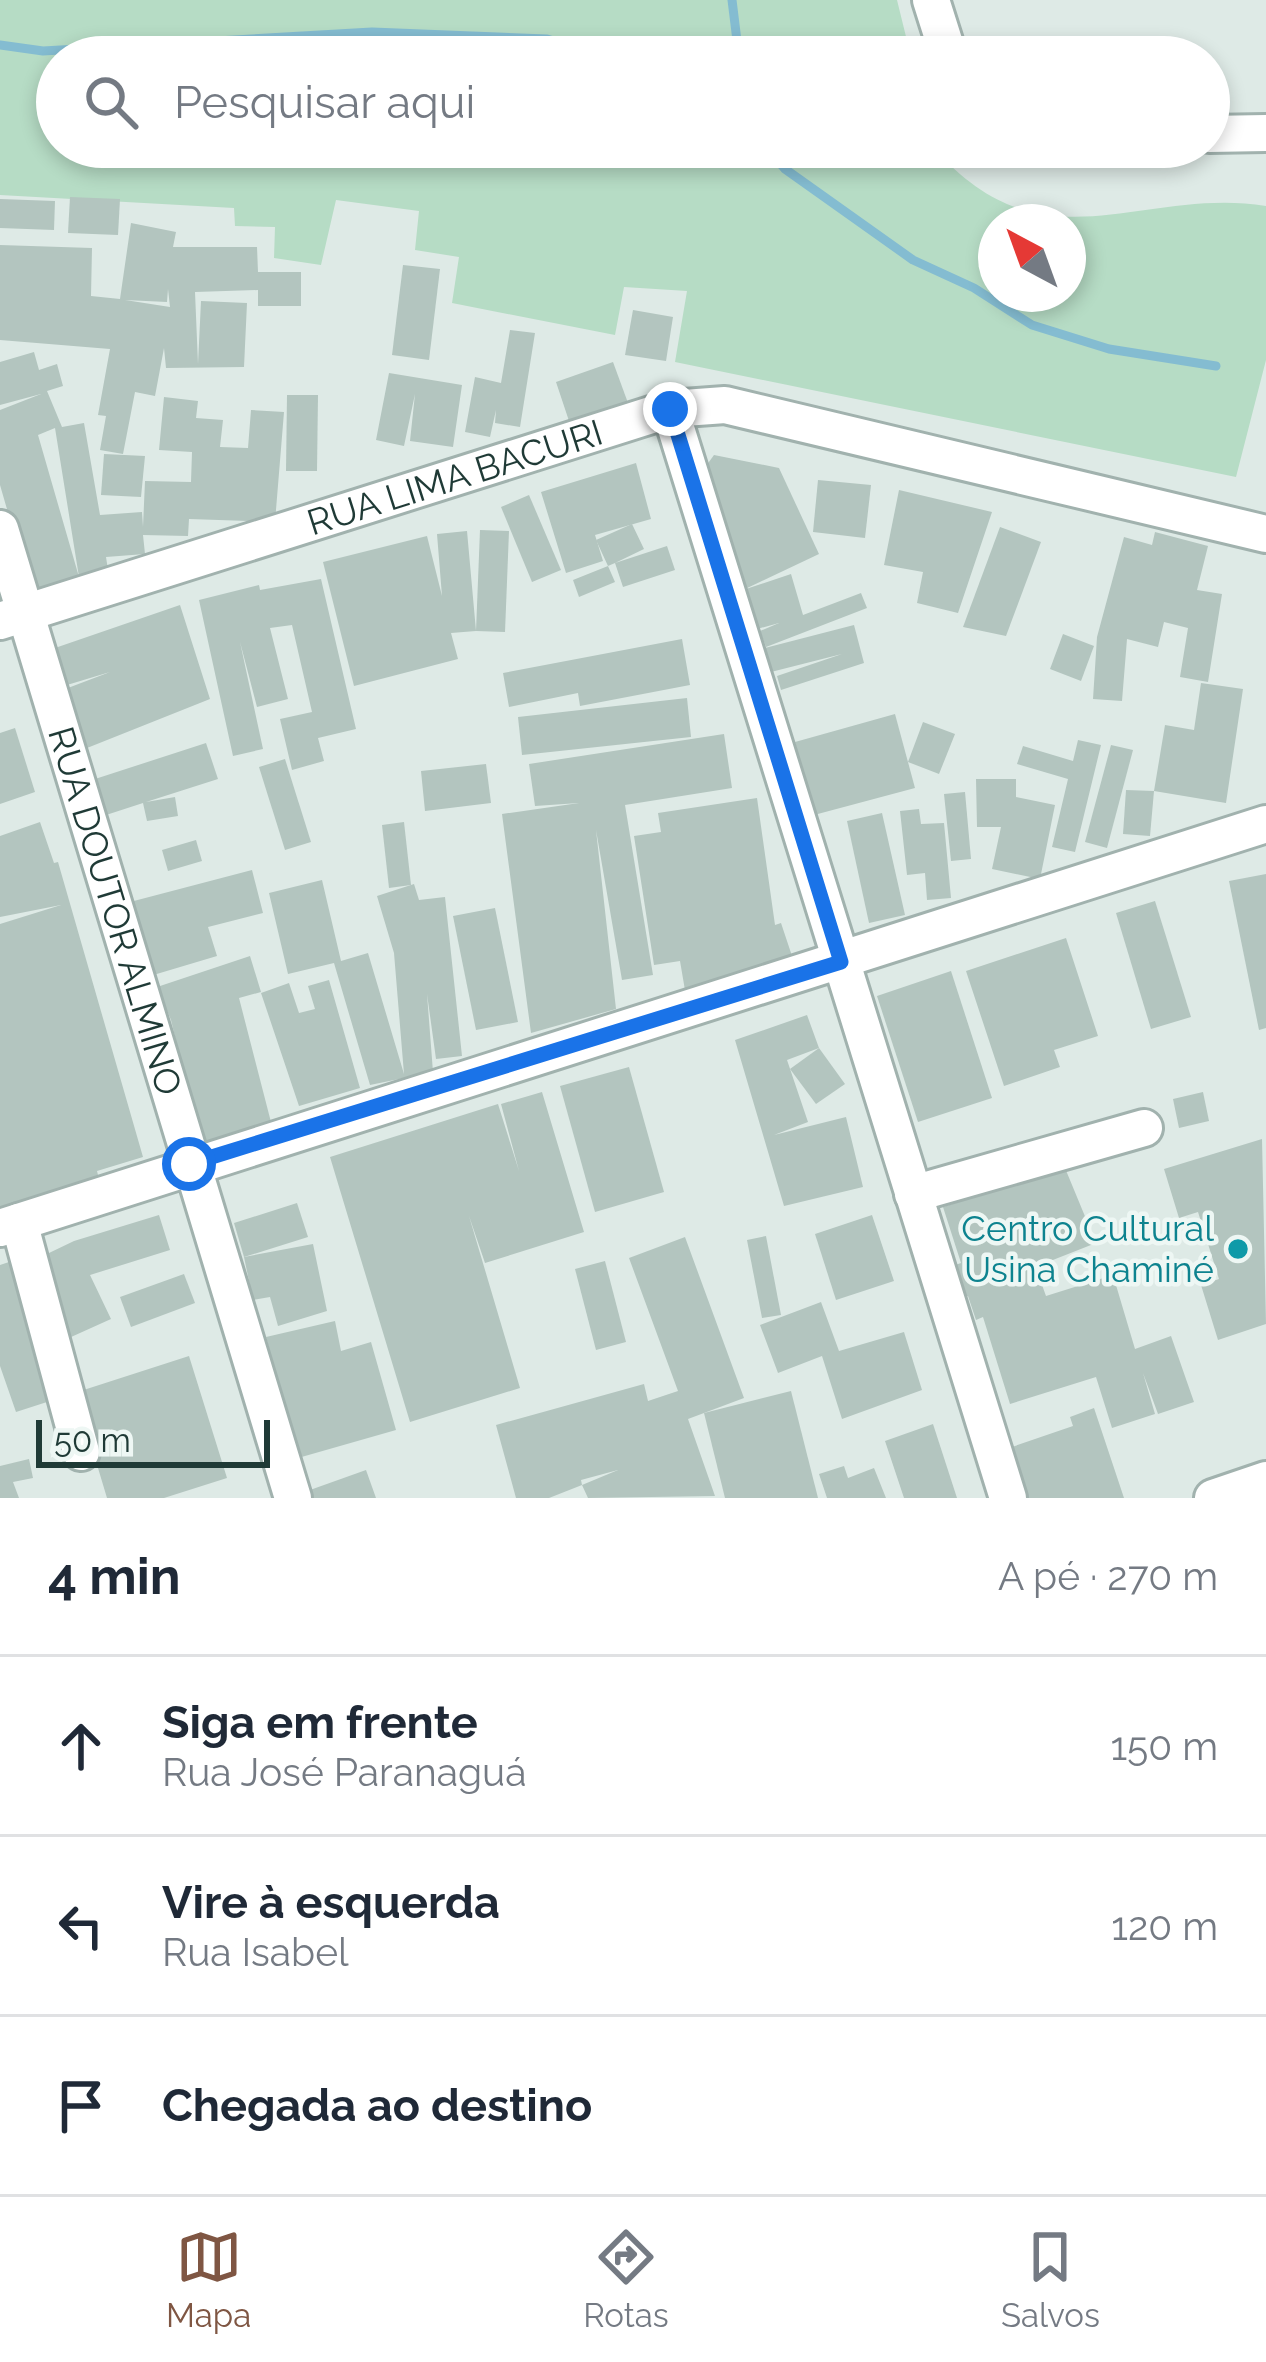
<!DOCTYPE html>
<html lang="pt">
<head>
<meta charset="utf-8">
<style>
  body { margin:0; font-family:Raleway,sans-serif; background:#f6f6f7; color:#1f2937 }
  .compass { position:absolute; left:978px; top:204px; width:108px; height:108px; border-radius:50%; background:#fff; box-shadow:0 6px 18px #0003; rotate:319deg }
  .scale { position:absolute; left:36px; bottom:30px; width:234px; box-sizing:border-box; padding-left:12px; border:6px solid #1f3a36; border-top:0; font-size:33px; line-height:42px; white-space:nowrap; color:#1f3a36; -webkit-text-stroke:9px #eef7f4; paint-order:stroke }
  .stop { position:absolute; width:36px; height:36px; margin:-27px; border:9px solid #1a73e8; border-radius:50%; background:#fff }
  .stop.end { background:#1a73e8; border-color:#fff; box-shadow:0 3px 12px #0008 }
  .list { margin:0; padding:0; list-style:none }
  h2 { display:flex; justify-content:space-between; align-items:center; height:156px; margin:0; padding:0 48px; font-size:51px }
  h2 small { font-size:39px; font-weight:400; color:#747a83 }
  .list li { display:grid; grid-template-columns:78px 1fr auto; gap:36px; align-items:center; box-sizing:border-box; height:180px; padding:0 48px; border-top:3px solid #e0e1e3 }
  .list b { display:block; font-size:45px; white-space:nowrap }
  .list p { margin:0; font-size:39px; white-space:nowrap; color:#747a83 }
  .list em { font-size:39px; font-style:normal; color:#747a83 }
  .icon { flex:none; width:66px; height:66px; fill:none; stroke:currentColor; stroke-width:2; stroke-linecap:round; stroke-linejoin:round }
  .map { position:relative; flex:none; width:1266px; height:1498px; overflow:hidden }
  .search { position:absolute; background:#fff; box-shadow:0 6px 18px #0003; left:36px; right:36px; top:36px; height:132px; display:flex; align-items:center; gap:30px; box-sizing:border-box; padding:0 42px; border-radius:66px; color:#747a83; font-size:45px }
  .sheet { height:696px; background:#fff }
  nav { display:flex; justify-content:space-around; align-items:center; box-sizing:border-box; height:168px; border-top:3px solid #e0e1e3; background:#fff; font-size:33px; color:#747a83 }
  nav a { display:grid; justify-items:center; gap:6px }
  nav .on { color:#7f5643 }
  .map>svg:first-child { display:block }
  .green { fill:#b6dcc5; fill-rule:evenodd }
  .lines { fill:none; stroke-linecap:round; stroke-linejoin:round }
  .stream { stroke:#84bcd1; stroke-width:9 }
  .building { fill:#b3c5bf; fill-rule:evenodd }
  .minor-casing { stroke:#a1b2ae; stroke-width:42 }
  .minor { stroke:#fff; stroke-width:36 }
  .route { stroke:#1a73e8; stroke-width:15 }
  .culture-dot { fill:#0f9aa8; stroke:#eef7f4; stroke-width:4.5 }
  .labels { text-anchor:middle; stroke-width:9; stroke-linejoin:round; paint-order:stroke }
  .street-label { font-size:36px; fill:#1f3a36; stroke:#eef7f4 }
  .culture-label { font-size:36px; fill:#0d838f; stroke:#eef7f4; text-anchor:end }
</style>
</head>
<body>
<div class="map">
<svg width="1266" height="1498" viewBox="0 0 1266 1498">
  <rect width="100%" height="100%" fill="#deeae6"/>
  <!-- green -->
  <path class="green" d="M0 0H897L911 57H57V147H933C1043 273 1139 186 1266 206V360L1236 477 675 362 687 291 624 287 615 335 452 303 459 257 415 250 419 211 336 200 321 265 274 258 275 227 235 226 234 208 0 195ZM996 222H1068V294H996Z"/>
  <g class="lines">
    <!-- stream -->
    <g class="stream">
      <polyline points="732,0 739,57"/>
      <polyline points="0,45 43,51 372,32 547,39 607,57"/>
      <polyline points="766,147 785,169 913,260 974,288 1032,325 1109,349 1216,366"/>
    </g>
  </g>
  <!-- building -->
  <g class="building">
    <polygon points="70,197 120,199 118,235 68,233"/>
    <polygon points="0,199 55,201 54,230 0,228"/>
    <path d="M131 223 176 232 173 247H257L258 272H301V306H258V290L195 292 198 364 201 301 247 303 244 367 166 368 164 348 155 396 135 392 123 454 100 450 106 416 98 415 110 349 0 340V245L92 248 91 296 120 299ZM168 289 170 307 125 300 167 302Z"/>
    <polygon points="403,265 440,269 429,360 392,355"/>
    <polygon points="633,310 673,317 666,361 625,355"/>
    <polygon points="510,330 535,333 520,427 495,423 496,410 490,437 465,432 475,377 501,383"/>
    <path d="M34 352 39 370 57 364 63 386 47 391 62 427 84 423 100 515 142 512 143 527 145 481 191 482 192 452 159 450 164 397 198 401 196 418 223 420 220 447 248 448 251 410 284 412 275 522 189 519 188 536 143 535 145 554 106 557 109 576 79 577 31 592 0 485V410L41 394 0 405V362ZM55 428 79 577 38 435Z"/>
    <polygon points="613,362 628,403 570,424 556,382"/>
    <polygon points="389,373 462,385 453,447 410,441 415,394 404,446 376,440"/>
    <polygon points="287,395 318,395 317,471 286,471"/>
    <polygon points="104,454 145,456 141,497 101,495"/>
    <polygon points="714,455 779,468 819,554 743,590 706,466"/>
    <polygon points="636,463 651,519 595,535 603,561 566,573 541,492"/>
    <polygon points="818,480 871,485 865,538 813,532"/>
    <polygon points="899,490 992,512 958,613 917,603 923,572 884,565"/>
    <polygon points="529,495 561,570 532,582 501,507"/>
    <polygon points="632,524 644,549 615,563 667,546 675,570 623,587 615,563 608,566 596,540"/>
    <polygon points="1000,527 1041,542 1006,636 963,627"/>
    <polygon points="480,530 509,531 505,632 476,631"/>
    <polygon points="467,531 476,631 451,633 458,659 354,686 323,562 427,536 442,596 437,534"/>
    <polygon points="1155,532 1208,546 1197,590 1222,594 1208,682 1180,677 1188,628 1164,622 1158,647 1127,639 1122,701 1093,699 1097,637 1124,537 1152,545"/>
    <polygon points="608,566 615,582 579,597 573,580"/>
    <polygon points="791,574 803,615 861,593 867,608 766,647 760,631 779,623 757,629 743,590"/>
    <polygon points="321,579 356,729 318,738 324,761 292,770 280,719 312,712 292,625 270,628 288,699 257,707 240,642 263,749 233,756 199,600 259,585 260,590"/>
    <polygon points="180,605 210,699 82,750 60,691 110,672 67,685 55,648"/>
    <polygon points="854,625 864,663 781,690 777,676 842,654 767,673 761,649"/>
    <polygon points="1063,634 1094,646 1081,681 1050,669"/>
    <polygon points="682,639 690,685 580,706 578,693 509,707 503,673"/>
    <polygon points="1201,683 1243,689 1226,803 1154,791 1165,725 1194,730"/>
    <polygon points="687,698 691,737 522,755 518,717"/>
    <polygon points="895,714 915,788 814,815 795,742"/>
    <polygon points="923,722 955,734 939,774 908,762"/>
    <polygon points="15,728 35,792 0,804 0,733"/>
    <polygon points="724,734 732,788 625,805 653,975 622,980 596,830 616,1009 531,1033 502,814 579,803 535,806 529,764"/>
    <polygon points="1078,740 1101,745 1075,852 1052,847 1068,779 1017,764 1023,746 1073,761"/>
    <polygon points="206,743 218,779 146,802 175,797 178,816 147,821 143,803 103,816 92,780"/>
    <polygon points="1111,745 1133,750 1107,848 1085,842"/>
    <polygon points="285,759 311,842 285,850 259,767"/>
    <polygon points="486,764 491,803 425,811 421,771"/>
    <polygon points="976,779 1016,779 1016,797 1055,805 1040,879 992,869 1001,827 977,827"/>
    <polygon points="1126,790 1154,791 1150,836 1123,834"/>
    <polygon points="965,792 971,859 951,861 944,794"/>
    <polygon points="757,798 775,925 781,923 796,968 687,1002 680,961 654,965 634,836 661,832 658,813"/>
    <polygon points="919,809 921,824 944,823 951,898 927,900 925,873 907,875 900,811"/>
    <polygon points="882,813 905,915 869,923 847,821"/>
    <polygon points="40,822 54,863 58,862 143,1157 97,1171 100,1183 0,1208 0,924 61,905 0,917 0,836"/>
    <polygon points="404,822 411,885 389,888 382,825"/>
    <polygon points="196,840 202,861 168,871 162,850"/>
    <polygon points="252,870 263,913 208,927 217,956 150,976 130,902"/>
    <polygon points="1266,874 1266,1028 1259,1030 1229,881"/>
    <polygon points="322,880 341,961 368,953 404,1074 394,953 377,896 414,884 419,900 445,897 462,1056 436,1059 427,994 433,1072 370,1085 334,963 288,974 269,893"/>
    <polygon points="1155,901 1191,1017 1151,1029 1116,913"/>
    <polygon points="495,908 518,1022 476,1030 453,916"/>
    <polygon points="1066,938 1098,1036 1054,1050 1060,1067 1004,1086 966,971"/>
    <polygon points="250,956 261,992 239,998 272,1126 201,1146 171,1020 157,987"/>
    <polygon points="951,971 992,1098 918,1122 877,996"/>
    <polygon points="329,980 360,1088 299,1106 261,993 289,983 299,1013 315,1009 308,986"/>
    <polygon points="807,1015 819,1048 787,1060 808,1122 774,1135 846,1117 863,1187 784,1206 735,1040"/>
    <polygon points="819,1048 845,1084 816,1104 790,1069"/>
    <polygon points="629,1067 664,1192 595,1212 560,1086"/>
    <polygon points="542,1092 584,1232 485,1263 469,1216 520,1388 410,1422 330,1157 498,1104 519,1171 501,1104"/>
    <polygon points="1203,1092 1209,1121 1179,1128 1173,1099"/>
    <polygon points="1262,1139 1266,1324 1218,1340 1201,1285 1219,1279 1198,1212 1179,1218 1164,1169"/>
    <polygon points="1065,1168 1096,1243 1030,1269 1032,1273 1037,1271 1046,1296 1113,1275 1135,1349 1171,1336 1194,1402 1158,1414 1143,1373 1155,1414 1112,1428 1096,1377 1010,1404 983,1317 976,1320 968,1296 960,1299 949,1267 961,1263 943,1207"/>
    <polygon points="297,1203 308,1237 244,1257 234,1223"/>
    <polygon points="159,1215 170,1250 90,1275 111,1319 60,1342 65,1396 189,1356 227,1478 164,1498 107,1498 95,1458 67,1467 47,1402 16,1412 0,1366 0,1265 21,1258 24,1265 74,1241"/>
    <polygon points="872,1215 894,1281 836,1300 815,1234"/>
    <polygon points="766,1236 781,1315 762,1318 747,1240"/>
    <polygon points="685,1237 744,1398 688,1419 715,1496 588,1498 582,1485 618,1470 581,1480 582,1485 549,1498 516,1498 496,1425 644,1384 648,1401 678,1391 629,1258"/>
    <polygon points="313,1244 327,1311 278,1326 270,1297 253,1300 244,1257"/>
    <polygon points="605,1261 626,1342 596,1350 575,1269"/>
    <polygon points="184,1274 195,1303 131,1327 120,1297"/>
    <polygon points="821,1302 839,1351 904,1332 922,1390 842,1419 822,1356 778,1373 760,1325"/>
    <polygon points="335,1321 341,1351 371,1342 396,1430 298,1458 266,1337"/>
    <polygon points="791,1391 818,1498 725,1498 704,1413"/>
    <polygon points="1094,1408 1124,1498 1022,1498 1006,1449 1073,1426 1070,1417"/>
    <polygon points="933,1424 957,1498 904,1498 885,1441"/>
    <polygon points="29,1459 33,1478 13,1482 19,1498 0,1498 0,1466"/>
    <polygon points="844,1466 848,1478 874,1468 886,1498 827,1498 819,1474"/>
    <polygon points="366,1470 376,1498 313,1498 310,1490"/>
  </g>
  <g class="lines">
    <!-- minor casing -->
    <g class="minor-casing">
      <g id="minor">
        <polyline points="931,0 949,57"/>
        <polyline points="1209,134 1266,133"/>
        <polyline points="670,409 1008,1498"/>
        <path id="s1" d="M0 529 293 1498"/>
        <path id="s2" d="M0 621 670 409 725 405 1266 534"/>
        <polyline points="913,1194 1144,1128"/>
        <polyline points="19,1222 81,1452"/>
        <polyline points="0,1228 1266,824"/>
        <polyline points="1213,1498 1266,1480"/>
      </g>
    </g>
    <!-- minor -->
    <use href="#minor" class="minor"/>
  </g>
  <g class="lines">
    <!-- route -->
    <polyline class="route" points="189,1164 841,962 670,409"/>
  </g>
  <!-- markers -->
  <circle class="culture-dot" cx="1238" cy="1249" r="12"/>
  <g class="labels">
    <!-- street labels -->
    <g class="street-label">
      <text dy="13" stroke="none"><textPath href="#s2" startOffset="477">RUA LIMA BACURI</textPath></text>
      <text dy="13" stroke="none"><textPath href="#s1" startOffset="399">RUA DOUTOR ALMINO</textPath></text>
    </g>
    <!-- culture labels -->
    <g class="culture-label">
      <text x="1214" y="1241">Centro Cultural<tspan x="1214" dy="41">Usina Chaminé</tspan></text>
    </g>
  </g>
</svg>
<svg class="compass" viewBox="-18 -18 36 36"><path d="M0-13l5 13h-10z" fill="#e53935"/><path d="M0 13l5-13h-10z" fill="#747a83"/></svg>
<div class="scale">50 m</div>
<div class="stop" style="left:189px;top:1164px"></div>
<div class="stop end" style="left:670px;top:409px"></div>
<div class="search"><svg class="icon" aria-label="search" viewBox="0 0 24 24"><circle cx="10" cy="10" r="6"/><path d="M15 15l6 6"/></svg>Pesquisar aqui</div>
</div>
<section class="sheet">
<h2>4 min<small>A pé · 270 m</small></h2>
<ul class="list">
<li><svg class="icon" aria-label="ahead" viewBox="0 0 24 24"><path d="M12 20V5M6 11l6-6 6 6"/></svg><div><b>Siga em frente</b><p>Rua José Paranaguá</p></div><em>150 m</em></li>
<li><svg class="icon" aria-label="left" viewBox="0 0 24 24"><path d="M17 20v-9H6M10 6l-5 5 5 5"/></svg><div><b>Vire à esquerda</b><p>Rua Isabel</p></div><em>120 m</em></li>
<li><svg class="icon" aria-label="arrive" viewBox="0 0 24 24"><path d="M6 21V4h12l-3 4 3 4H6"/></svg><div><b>Chegada ao destino</b></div></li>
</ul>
</section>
<nav>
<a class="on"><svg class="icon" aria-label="map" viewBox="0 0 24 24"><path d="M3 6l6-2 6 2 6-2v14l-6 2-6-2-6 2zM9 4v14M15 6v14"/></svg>Mapa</a>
<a><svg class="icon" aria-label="directions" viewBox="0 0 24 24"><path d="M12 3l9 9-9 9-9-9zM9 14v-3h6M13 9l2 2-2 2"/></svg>Rotas</a>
<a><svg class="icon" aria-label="saved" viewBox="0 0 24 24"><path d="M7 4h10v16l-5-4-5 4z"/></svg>Salvos</a>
</nav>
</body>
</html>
